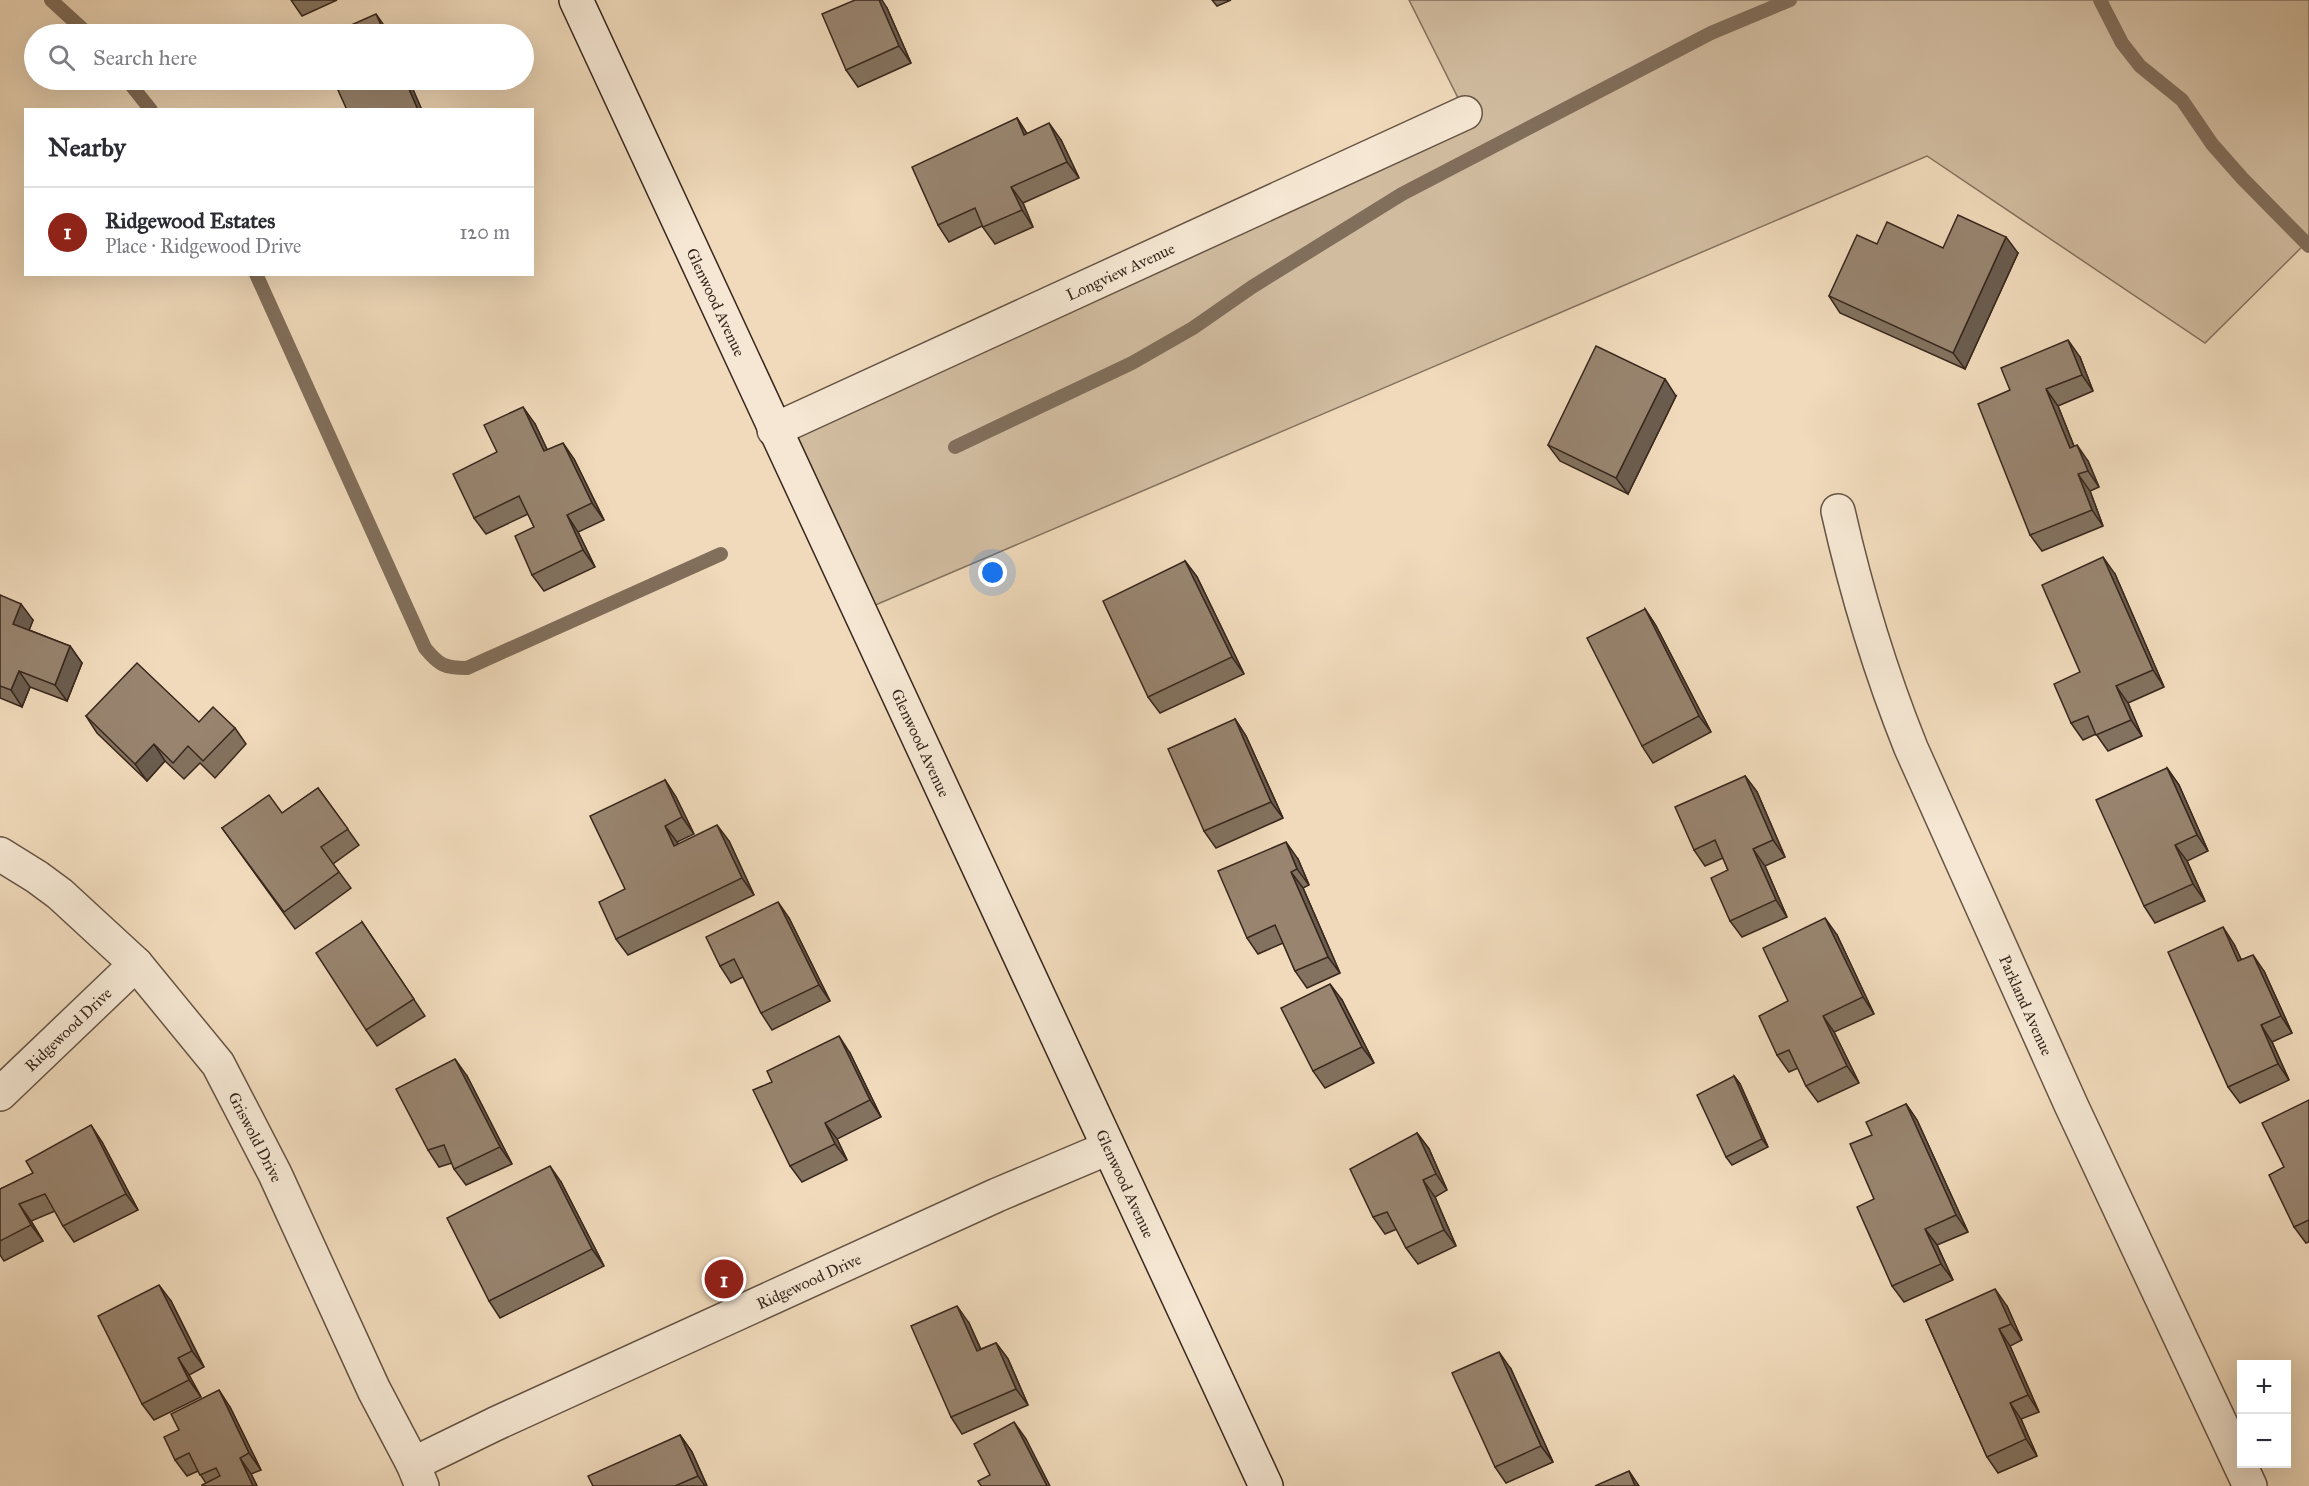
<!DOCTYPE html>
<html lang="en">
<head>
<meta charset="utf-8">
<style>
  body { margin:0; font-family:"IM FELL Great Primer",serif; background:#f7f7f7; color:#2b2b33 }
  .controls { position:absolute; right:18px; bottom:18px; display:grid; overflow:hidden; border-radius:0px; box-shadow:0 6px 24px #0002 }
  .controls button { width:54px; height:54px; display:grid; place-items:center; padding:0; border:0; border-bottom:2px solid #e1e1e2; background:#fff; color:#2b2b33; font:30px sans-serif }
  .you { position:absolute; left:993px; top:573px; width:21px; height:21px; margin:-15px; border:4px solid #fff; border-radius:50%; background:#1a73e8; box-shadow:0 0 0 9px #1a73e833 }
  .badge { display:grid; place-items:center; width:39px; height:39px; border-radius:50%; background:#8f2418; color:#fff; font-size:20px; font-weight:700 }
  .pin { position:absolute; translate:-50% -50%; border:3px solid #fff; box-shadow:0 2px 6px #0006 }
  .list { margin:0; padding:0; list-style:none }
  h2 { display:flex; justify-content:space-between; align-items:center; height:78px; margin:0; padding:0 24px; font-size:26px }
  h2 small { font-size:20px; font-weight:400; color:#7c7c81 }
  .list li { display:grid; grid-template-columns:39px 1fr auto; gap:18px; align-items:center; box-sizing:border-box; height:90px; padding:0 24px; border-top:2px solid #e1e1e2 }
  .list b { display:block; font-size:22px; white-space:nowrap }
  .list p { margin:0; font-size:20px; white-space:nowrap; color:#7c7c81 }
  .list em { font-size:20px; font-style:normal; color:#7c7c81 }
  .icon { flex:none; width:33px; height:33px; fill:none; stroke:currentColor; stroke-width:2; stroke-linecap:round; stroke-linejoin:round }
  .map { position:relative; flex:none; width:2309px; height:1486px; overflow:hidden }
  .search { position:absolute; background:#fff; box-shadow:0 6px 24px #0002; left:24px; top:24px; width:510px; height:66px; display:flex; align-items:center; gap:15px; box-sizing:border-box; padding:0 21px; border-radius:33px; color:#7c7c81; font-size:22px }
  .panel { position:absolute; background:#fff; box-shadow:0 6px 24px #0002; left:24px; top:108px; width:510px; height:168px; border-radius:0px }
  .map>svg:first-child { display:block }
  .green { fill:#d1bca0; stroke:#84725e; stroke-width:1.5 }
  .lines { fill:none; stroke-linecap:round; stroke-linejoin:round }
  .stream { stroke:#816e5b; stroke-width:14 }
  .street-casing { stroke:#665444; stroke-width:36 }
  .secondary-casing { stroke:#38271d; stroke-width:36 }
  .street { stroke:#f5e7d3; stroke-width:33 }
  .secondary { stroke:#f5e7d3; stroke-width:33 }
  .wall { fill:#83725f; stroke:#38271d; stroke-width:1.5 }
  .shaded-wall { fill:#6a5c4e; stroke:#38271d; stroke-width:1.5 }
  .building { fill:#98846f; stroke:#38271d; stroke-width:1.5 }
  .labels { text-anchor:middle; stroke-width:5; stroke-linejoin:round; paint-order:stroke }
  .street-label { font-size:16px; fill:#38271d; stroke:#f5e7d3 }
</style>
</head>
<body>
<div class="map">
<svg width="2309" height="1486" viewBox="0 0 2309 1486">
  <rect width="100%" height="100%" fill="#f0dabb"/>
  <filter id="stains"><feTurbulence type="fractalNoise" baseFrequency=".00333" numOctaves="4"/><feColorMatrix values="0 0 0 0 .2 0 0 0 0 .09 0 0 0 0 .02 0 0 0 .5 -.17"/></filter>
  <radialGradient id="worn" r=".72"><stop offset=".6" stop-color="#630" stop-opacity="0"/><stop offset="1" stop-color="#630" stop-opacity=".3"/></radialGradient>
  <!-- green -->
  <polygon class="green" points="1409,0 2309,0 2309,240 2205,343 1927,156 859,612 774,430 1465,112"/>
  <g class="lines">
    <!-- stream -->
    <g class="stream">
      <polyline points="51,0 88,34"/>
      <polyline points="2100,0 2122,43 2140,66 2182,100 2212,144 2242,178 2309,246"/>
      <polyline points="127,80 151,110"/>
      <path d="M256 274 425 648C439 665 444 668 467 668L721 554"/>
      <polyline points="955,447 1132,363 1193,328 1252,287 1402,194 1711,33 1790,0"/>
    </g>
    <!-- street casing -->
    <g class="street-casing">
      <g id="street">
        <path id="s1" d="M774 430 1465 113"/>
        <path id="s2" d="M1838 511C1856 591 1880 671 1911 748L2072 1107 2250 1486"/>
        <path id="s3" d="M0 854 37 877 60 894 136 964 218 1064 275 1174 374 1390 413 1464 422 1486"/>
        <path id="s4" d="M0 1094 136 964"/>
        <path id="s5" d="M413 1464 495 1424 997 1195 1108 1148"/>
      </g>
    </g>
    <!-- secondary casing -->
    <g class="secondary-casing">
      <g id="secondary">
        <path id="s6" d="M576 0 1266 1486"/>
      </g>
    </g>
    <!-- street -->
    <use href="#street" class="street"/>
    <!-- secondary -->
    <use href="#secondary" class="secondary"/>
  </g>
  <!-- wall -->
  <g class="wall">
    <polygon points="291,0 337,0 302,16"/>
    <polygon points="1212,0 1231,0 1217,6"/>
    <polygon points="887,8 911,63 858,87 846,70"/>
    <polygon points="1017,118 1027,134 1061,140 1079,178 1023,203 1033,227 995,244 982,226 949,242 938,225"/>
    <polygon points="1877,244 2018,253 1965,369 1840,313 1829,296"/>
    <polygon points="2080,357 2093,391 2058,406 2074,446 2088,461 2099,487 2090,491 2103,526 2042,551 2030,535 2010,390"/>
    <polygon points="1676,396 1628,494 1560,461 1548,445"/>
    <polygon points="535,424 547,450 574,459 604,520 578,532 595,567 544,591 532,575 534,527 528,514 486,534 474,518 497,452"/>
    <polygon points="1185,561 1197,577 1244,674 1160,713 1148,697"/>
    <polygon points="2115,574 2164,687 2128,703 2142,736 2108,751 2096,734 2083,740 2071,723 2080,672"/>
    <polygon points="0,595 33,620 29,630 70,646 82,663 67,701 30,687 22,707 0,698"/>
    <polygon points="1645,609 1656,626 1711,732 1653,763 1642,746"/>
    <polygon points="86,716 199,722 235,728 246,744 215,778 200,763 184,779 165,761 147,781 97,733"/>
    <polygon points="1235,719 1246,736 1283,818 1216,848 1204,831"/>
    <polygon points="2167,768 2179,785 2208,851 2187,861 2205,901 2155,923 2144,906"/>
    <polygon points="1745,776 1757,792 1785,857 1765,866 1787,917 1742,937 1730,921 1728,870 1723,858 1705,866 1694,850"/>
    <polygon points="665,780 676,797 694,834 677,842 678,844 729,841 754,895 628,955 616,939"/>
    <polygon points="318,788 359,845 333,864 351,888 295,929 222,828 282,813"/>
    <polygon points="1298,859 1309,885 1303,888 1340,973 1307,988 1295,971 1283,943 1258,954 1247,938"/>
    <polygon points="789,918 830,1001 772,1030 761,1013 743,977 731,983 720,966"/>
    <polygon points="362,922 425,1016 377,1046 366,1030"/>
    <polygon points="1837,935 1874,1014 1834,1032 1859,1083 1818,1102 1806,1086 1798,1068 1789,1072 1777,1055 1788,1001"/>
    <polygon points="2234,944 2241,959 2264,971 2292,1033 2272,1042 2289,1080 2240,1103 2228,1087"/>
    <polygon points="1342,1000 1374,1063 1325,1088 1313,1071"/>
    <polygon points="850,1053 881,1117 837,1139 847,1160 802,1182 790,1166"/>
    <polygon points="467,1076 512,1164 466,1185 454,1169 452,1163 439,1167 428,1150"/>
    <polygon points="1734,1076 1740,1084 1768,1147 1732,1165 1726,1157"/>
    <polygon points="2309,1100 2309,1242 2306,1243 2294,1227 2284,1167"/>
    <polygon points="1906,1104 1917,1120 1968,1232 1937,1245 1953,1280 1904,1302 1892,1286 1874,1199 1872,1135"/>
    <polygon points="1417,1133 1429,1149 1447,1190 1435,1197 1456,1246 1418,1264 1406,1248 1397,1229 1385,1234 1373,1217"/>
    <polygon points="102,1142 138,1210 74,1242 63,1226 55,1211 31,1221 43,1241 4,1261 0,1255 0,1189"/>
    <polygon points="561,1182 604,1266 500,1318 489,1301"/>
    <polygon points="171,1301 204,1367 189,1375 201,1397 154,1420 142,1404"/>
    <polygon points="2007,1306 2022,1340 2010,1346 2039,1412 2021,1419 2037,1456 1998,1473 1987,1457 1926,1320"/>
    <polygon points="969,1323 981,1349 996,1343 1008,1359 1028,1405 962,1434 951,1417"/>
    <polygon points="1511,1369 1553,1462 1506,1483 1495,1467"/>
    <polygon points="230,1407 261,1470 251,1474 257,1486 202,1486 206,1483 198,1471 187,1476 175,1460"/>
    <polygon points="680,1435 692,1452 707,1486 593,1486"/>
  </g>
  <!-- shaded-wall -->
  <g class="shaded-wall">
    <polygon points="879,0 882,0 887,8 911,63 899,46"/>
    <polygon points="376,14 388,31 389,34 385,34"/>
    <polygon points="405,80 409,80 422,110 418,110"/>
    <polygon points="1017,118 1028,135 1024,135"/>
    <polygon points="1049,123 1061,140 1079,178 1067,162"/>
    <polygon points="1011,187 1023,203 1033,227 1022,210"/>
    <polygon points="2006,237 2018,253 1965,369 1953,353"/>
    <polygon points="2068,340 2080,357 2093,391 2082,375"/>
    <polygon points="1665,379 1676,396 1628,494 1616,478"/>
    <polygon points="2046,389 2058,406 2081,464 2070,448"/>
    <polygon points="523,407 535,424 556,468 544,451"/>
    <polygon points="563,443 574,459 604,520 592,503"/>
    <polygon points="2077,445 2088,461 2099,487 2088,471"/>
    <polygon points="2078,474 2090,491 2103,526 2092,510"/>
    <polygon points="567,515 578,532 595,567 583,550"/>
    <polygon points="2103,557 2115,574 2164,687 2153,670"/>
    <polygon points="1185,561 1197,577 1244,674 1232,657"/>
    <polygon points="21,604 33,620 25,641 13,624"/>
    <polygon points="1645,609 1656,626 1711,732 1699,716"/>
    <polygon points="70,646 82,663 67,701 55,685"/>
    <polygon points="19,671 30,687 22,707 11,690"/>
    <polygon points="2116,686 2128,703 2142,736 2131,720"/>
    <polygon points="1235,719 1246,736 1283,818 1271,802"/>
    <polygon points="154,744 165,761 147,781 135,764"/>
    <polygon points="2167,768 2179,785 2208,851 2197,835"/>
    <polygon points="1745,776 1757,792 1785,857 1773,840"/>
    <polygon points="665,780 676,797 694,834 682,817"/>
    <polygon points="717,825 729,841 754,895 742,878"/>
    <polygon points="665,826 677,842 686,862 674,846"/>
    <polygon points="1286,842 1298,859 1309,885 1297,869"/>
    <polygon points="2175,845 2187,861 2205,901 2193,884"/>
    <polygon points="1753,849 1765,866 1787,917 1776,900"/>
    <polygon points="1291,872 1303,888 1340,973 1328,957"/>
    <polygon points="778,902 789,918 830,1001 819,985"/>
    <polygon points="1825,918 1837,935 1874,1014 1863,997"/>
    <polygon points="2223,927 2234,944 2249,977 2238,961"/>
    <polygon points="2253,955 2264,971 2292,1033 2281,1016"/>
    <polygon points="1330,984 1342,1000 1374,1063 1362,1047"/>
    <polygon points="1823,1016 1834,1032 1859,1083 1847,1066"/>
    <polygon points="2261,1025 2272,1042 2289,1080 2278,1064"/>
    <polygon points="839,1036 850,1053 881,1117 870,1100"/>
    <polygon points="455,1059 467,1076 512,1164 500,1147"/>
    <polygon points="1734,1076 1740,1084 1768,1147 1762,1139"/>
    <polygon points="1906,1104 1917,1120 1968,1232 1956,1215"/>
    <polygon points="825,1123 837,1139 847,1160 835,1144"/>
    <polygon points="91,1125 102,1142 138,1210 126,1194"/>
    <polygon points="1417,1133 1429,1149 1447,1190 1436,1174"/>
    <polygon points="550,1166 561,1182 604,1266 592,1249"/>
    <polygon points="1423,1180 1435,1197 1456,1246 1444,1230"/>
    <polygon points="19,1204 31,1221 43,1241 31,1225"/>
    <polygon points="1925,1229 1937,1245 1953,1280 1941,1264"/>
    <polygon points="159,1285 171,1301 204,1367 192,1351"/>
    <polygon points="1995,1289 2007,1306 2022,1340 2011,1324"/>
    <polygon points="957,1306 969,1323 988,1367 977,1351"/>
    <polygon points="1999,1329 2010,1346 2039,1412 2028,1395"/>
    <polygon points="996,1343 1008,1359 1028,1405 1016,1389"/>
    <polygon points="1499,1352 1511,1369 1553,1462 1541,1446"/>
    <polygon points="178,1358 189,1375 201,1397 189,1380"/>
    <polygon points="219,1390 230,1407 261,1470 249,1453"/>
    <polygon points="2010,1403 2021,1419 2037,1456 2026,1439"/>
    <polygon points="1014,1422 1026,1439 1050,1486 1047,1486"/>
    <polygon points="680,1435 692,1452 707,1486 705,1486 698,1476"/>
    <polygon points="240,1458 251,1474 257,1486 253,1486"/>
    <polygon points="1629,1471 1639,1486 1635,1486"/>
  </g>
  <!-- building -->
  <g class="building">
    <polygon points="855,0 879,0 899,46 846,70 822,14"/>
    <polygon points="376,14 385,34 331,34"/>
    <polygon points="345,80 405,80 418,110 347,110 337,88 347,84"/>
    <polygon points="1017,118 1024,135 1049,123 1067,162 1011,187 1022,210 983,227 975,208 938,225 912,167"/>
    <polygon points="1958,215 2006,237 1953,353 1829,296 1857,235 1877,244 1887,222 1943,248"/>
    <polygon points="2068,340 2082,375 2046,389 2070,448 2077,445 2088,471 2078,474 2092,510 2030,535 1978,404 2010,390 2001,368"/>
    <polygon points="1596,346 1665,379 1616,478 1548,445"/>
    <polygon points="523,407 544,451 563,443 592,503 567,515 583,550 532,575 515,536 534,527 519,496 474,518 453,474 497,452 484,425"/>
    <polygon points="2103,557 2153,670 2116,686 2131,720 2096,735 2088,716 2071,723 2054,684 2080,672 2042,585"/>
    <polygon points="1185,561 1232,657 1148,697 1103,601"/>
    <polygon points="0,595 21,604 13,624 70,646 55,685 19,671 11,690 0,686"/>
    <polygon points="1645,609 1699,716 1642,746 1587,638"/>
    <polygon points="137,663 199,722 213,707 235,728 203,761 188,746 173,763 154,744 135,764 86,716"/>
    <polygon points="1235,719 1271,802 1204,831 1168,749"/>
    <polygon points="2167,768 2197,835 2175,845 2193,884 2144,906 2096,800"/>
    <polygon points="1745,776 1773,840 1753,849 1776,900 1730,921 1711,878 1728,870 1715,840 1694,850 1675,807"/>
    <polygon points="665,780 682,817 665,826 674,846 717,825 742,878 616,939 599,902 625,889 590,816"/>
    <polygon points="318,788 348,829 321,847 339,872 284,912 222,828 269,795 282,813"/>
    <polygon points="1286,842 1297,869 1291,872 1328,957 1295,971 1275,925 1247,938 1218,871"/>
    <polygon points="778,902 819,985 761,1013 734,959 720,966 706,937"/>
    <polygon points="1825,918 1863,997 1823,1016 1847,1066 1806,1086 1789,1050 1777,1055 1759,1016 1788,1001 1763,948"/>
    <polygon points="362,922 414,999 366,1030 316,953"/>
    <polygon points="2223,927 2238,961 2253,955 2281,1016 2261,1025 2278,1064 2228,1087 2168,952"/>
    <polygon points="1330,984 1362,1047 1313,1071 1281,1008"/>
    <polygon points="839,1036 870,1100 825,1123 835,1144 790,1166 753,1090 772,1082 767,1071"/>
    <polygon points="455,1059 500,1147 454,1169 444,1145 428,1150 396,1089"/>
    <polygon points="1734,1076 1762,1139 1726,1157 1697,1095"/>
    <polygon points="2309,1100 2309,1220 2294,1227 2269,1175 2284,1167 2262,1123"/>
    <polygon points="1906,1104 1956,1215 1925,1229 1941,1264 1892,1286 1857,1207 1874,1199 1850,1144 1872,1135 1866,1122"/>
    <polygon points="91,1125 126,1194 63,1226 45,1194 19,1204 31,1225 0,1241 0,1189 33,1173 26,1161"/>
    <polygon points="1417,1133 1436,1174 1423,1180 1444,1230 1406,1248 1387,1212 1373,1217 1350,1169"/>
    <polygon points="550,1166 592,1249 489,1301 447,1218"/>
    <polygon points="159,1285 192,1351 178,1358 189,1380 142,1404 98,1316"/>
    <polygon points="1995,1289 2011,1324 1999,1329 2028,1395 2010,1403 2026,1439 1987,1457 1926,1320"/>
    <polygon points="957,1306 977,1351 996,1343 1016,1389 951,1417 911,1326"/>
    <polygon points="1499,1352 1541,1446 1495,1467 1452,1373"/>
    <polygon points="219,1390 249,1453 240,1458 253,1486 202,1486 202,1485 220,1476 216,1468 200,1475 189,1453 175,1460 164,1437 179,1430 171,1414"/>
    <polygon points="1014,1422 1047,1486 981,1486 978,1481 990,1475 974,1444"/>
    <polygon points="680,1435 698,1476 675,1486 593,1486 588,1476"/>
    <polygon points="1629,1471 1635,1486 1595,1486"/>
  </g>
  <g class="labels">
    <!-- street labels -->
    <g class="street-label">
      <text dy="6" stroke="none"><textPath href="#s1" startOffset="381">Longview Avenue</textPath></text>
      <text dy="6" stroke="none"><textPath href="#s6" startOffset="333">Glenwood Avenue</textPath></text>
      <text dy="6" stroke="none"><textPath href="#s6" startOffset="819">Glenwood Avenue</textPath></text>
      <text dy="6" stroke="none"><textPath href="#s2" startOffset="530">Parkland Avenue</textPath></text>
      <text dy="6" stroke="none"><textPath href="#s4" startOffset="94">Ridgewood Drive</textPath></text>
      <text dy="6" stroke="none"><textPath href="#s3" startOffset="387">Griswold Drive</textPath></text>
      <text dy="6" stroke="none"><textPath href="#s6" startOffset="1305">Glenwood Avenue</textPath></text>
      <text dy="6" stroke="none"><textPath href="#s5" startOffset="436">Ridgewood Drive</textPath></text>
    </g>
  </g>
  <rect width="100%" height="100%" filter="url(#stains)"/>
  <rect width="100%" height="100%" fill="url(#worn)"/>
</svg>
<div class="controls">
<button>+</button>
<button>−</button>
</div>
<div class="you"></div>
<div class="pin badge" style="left:724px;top:1279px">1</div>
<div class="search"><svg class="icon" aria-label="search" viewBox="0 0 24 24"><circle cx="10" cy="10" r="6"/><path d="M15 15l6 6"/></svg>Search here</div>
<section class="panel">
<h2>Nearby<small></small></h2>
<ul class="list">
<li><span class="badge">1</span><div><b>Ridgewood Estates</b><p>Place · Ridgewood Drive</p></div><em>120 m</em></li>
</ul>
</section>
</div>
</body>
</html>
